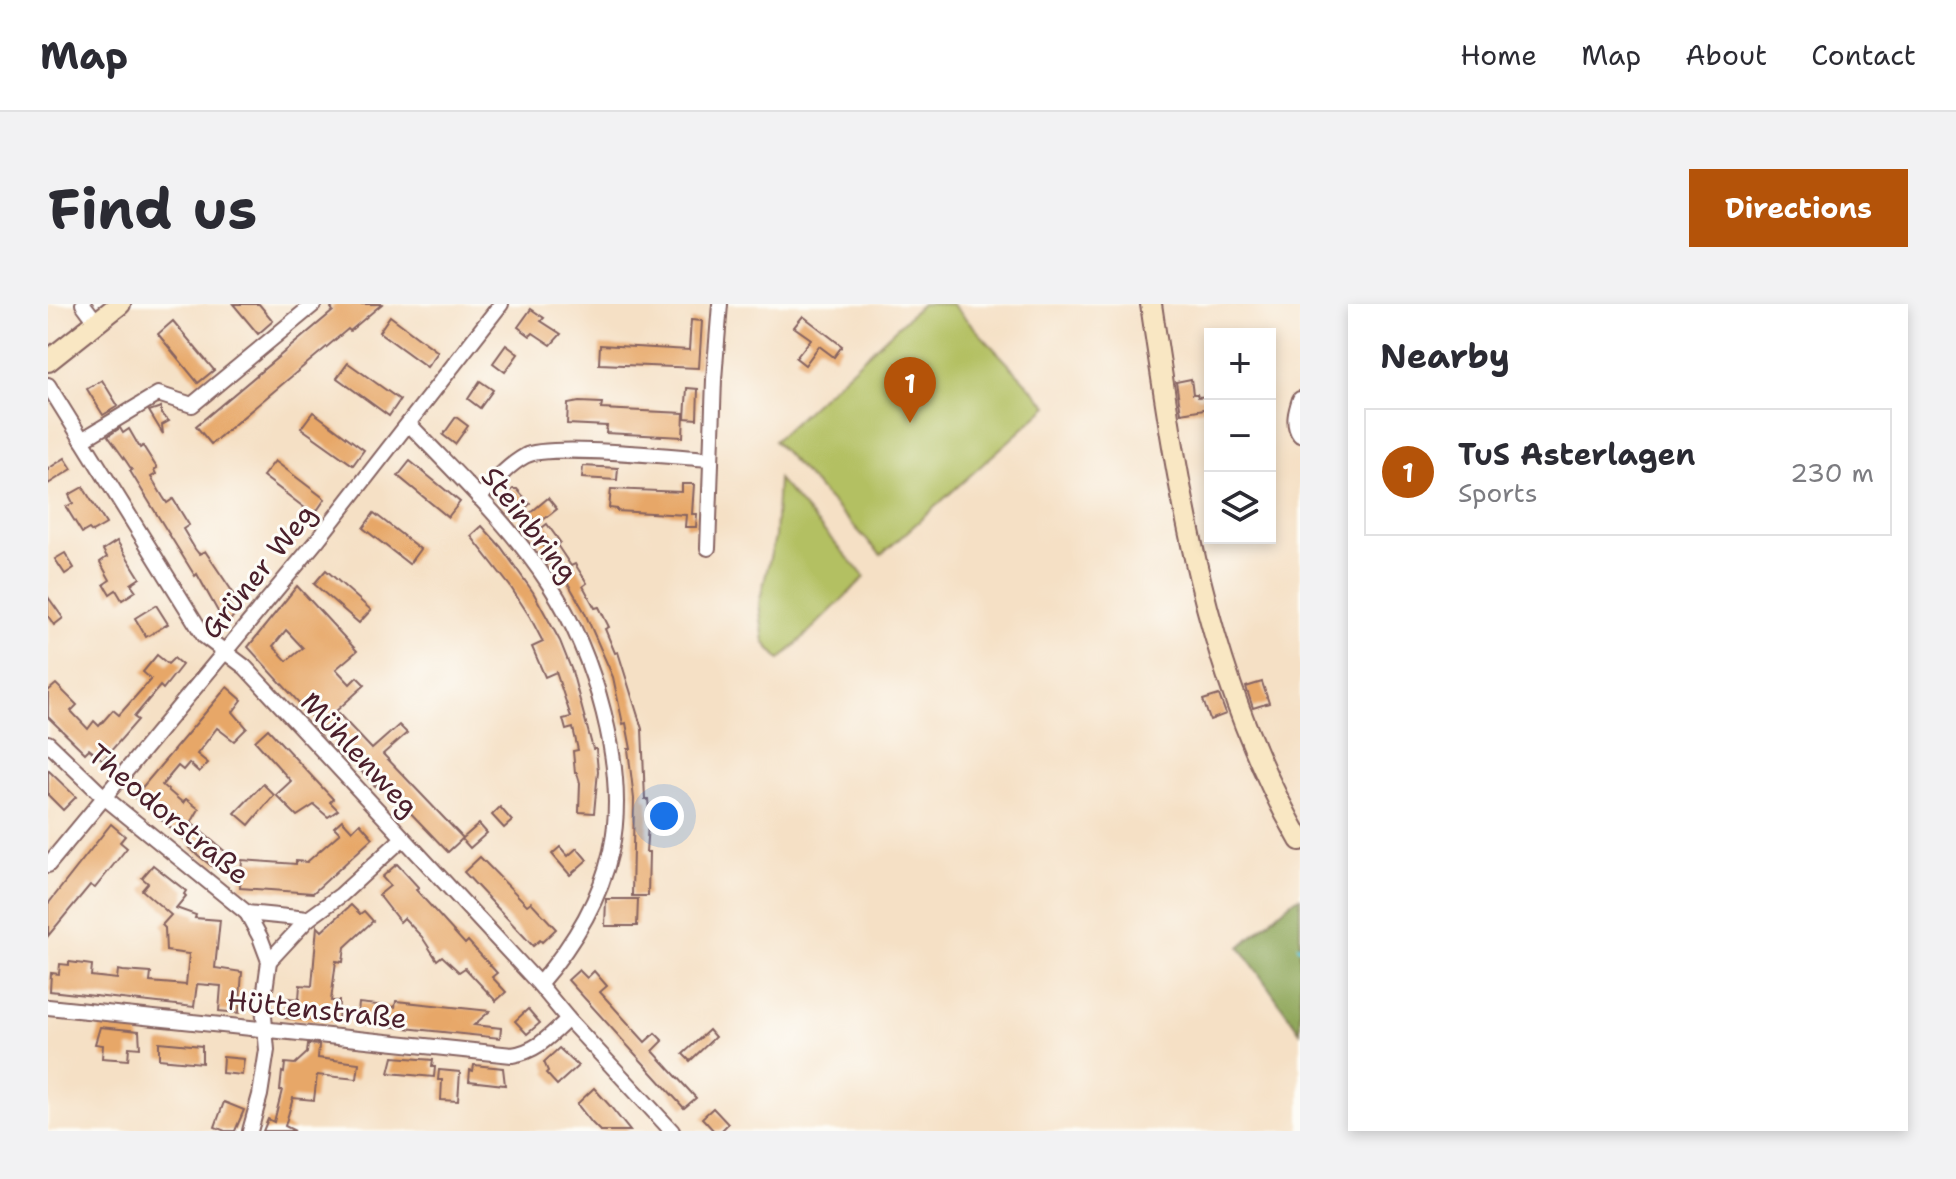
<!DOCTYPE html>
<html lang="en">
<head>
<meta charset="utf-8">
<style>
  body { margin:0; font-family:"Shantell Sans",sans-serif; background:#f2f2f3; color:#2b2b33 }
  .controls { position:absolute; right:24px; top:24px; display:grid; overflow:hidden; border-radius:0px; box-shadow:0 4px 12px #0003 }
  .controls button { width:72px; height:72px; display:grid; place-items:center; padding:0; border:0; border-bottom:2px solid #e1e1e2; background:#fff; color:#2b2b33; font:40px sans-serif }
  .you { position:absolute; left:616px; top:512px; width:28px; height:28px; margin:-20px; border:6px solid #fff; border-radius:50%; background:#1a73e8; box-shadow:0 0 0 12px #1a73e833 }
  .badge { display:grid; place-items:center; width:52px; height:52px; border-radius:50%; background:#b45309; color:#fff; font-size:26px; font-weight:700 }
  .pin { position:absolute; translate:-50% -66px; filter:drop-shadow(0 2px 4px #0008) }
  .pin::after { content:''; position:absolute; top:42px; width:28px; height:24px; background:inherit; clip-path:polygon(0 0,100% 0,50% 100%) }
  .list { margin:0; padding:0; list-style:none }
  h2 { display:flex; justify-content:space-between; align-items:center; height:104px; margin:0; padding:0 32px; font-size:34px }
  h2 small { font-size:26px; font-weight:400; color:#7c7c81 }
  .list li { display:grid; grid-template-columns:52px 1fr auto; gap:24px; align-items:center; box-sizing:border-box; height:128px; margin:0 16px 16px; padding:0 16px; border:2px solid #e1e1e2; border-radius:0px }
  .list b { display:block; font-size:30px; white-space:nowrap }
  .list p { margin:0; font-size:26px; white-space:nowrap; color:#7c7c81 }
  .list em { font-size:26px; font-style:normal; color:#7c7c81 }
  .icon { flex:none; width:44px; height:44px; fill:none; stroke:currentColor; stroke-width:2; stroke-linecap:round; stroke-linejoin:round }
  .map { position:relative; flex:none; width:1252px; height:827px; overflow:hidden; border-radius:0px }
  header { display:flex; align-items:center; gap:48px; box-sizing:border-box; height:112px; padding:0 40px; background:#fff; border-bottom:2px solid #e1e1e2 }
  header strong { font-size:38px }
  nav { display:flex; gap:44px; margin-inline-start:auto; font-size:28px }
  .intro { display:flex; align-items:center; justify-content:space-between; box-sizing:border-box; height:192px; padding:0 48px }
  h1 { margin:0; font-size:56px }
  .button { padding:20px 36px; border-radius:0px; background:#b45309; color:#fff; font-size:28px; font-weight:700 }
  main { display:flex; gap:48px; padding:0 48px }
  aside { flex:1; background:#fff; border-radius:0px; box-shadow:0 4px 12px #0003 }
  .map>svg:first-child { display:block }
  .green { fill:#b3c062; stroke:#7e7046; stroke-width:2 }
  .forest { fill:#8ea658; stroke:#6c6242; stroke-width:2 }
  .lines { fill:none; stroke-linecap:round; stroke-linejoin:round }
  .stream { stroke:#54bdd1; stroke-width:4 }
  .building { fill:#e7a767; fill-rule:evenodd }
  .street-casing { stroke:#866361; stroke-width:18 }
  .secondary-casing { stroke:#866361; stroke-width:24 }
  .street { stroke:#fff; stroke-width:14 }
  .secondary { stroke:#f9e7c3; stroke-width:20 }
  .labels { text-anchor:middle; stroke-width:6; stroke-linejoin:round; paint-order:stroke }
  .street-label { font-size:28px; fill:#4a1f2b; stroke:#fdfcf7 }
</style>
</head>
<body>
<header>
<strong>Map</strong>
<nav><a>Home</a><a>Map</a><a>About</a><a>Contact</a></nav>
</header>
<div class="intro"><h1>Find us</h1><a class="button">Directions</a></div>
<main>
<div class="map">
<svg width="1252" height="827" viewBox="0 0 1252 827">
  <rect width="100%" height="100%" fill="#fdfcf7"/>
  <filter id="ink" filterUnits="userSpaceOnUse"><feTurbulence type="fractalNoise" baseFrequency=".0125" numOctaves="2"/><feDisplacementMap in="SourceGraphic" scale="16" xChannelSelector="R" yChannelSelector="G"/><feConvolveMatrix kernelMatrix="1 2 1 2 8 2 1 2 1" color-interpolation-filters="sRGB"/></filter>
  <filter id="wash" filterUnits="userSpaceOnUse"><feTurbulence type="fractalNoise" baseFrequency=".006" numOctaves="4" result="noise"/><feDisplacementMap in="SourceGraphic" scale="32" xChannelSelector="R" yChannelSelector="G"/><feGaussianBlur stdDeviation="1.8" result="paint"/><feColorMatrix in="noise" values="0 0 0 0 0 0 0 0 0 0 0 0 0 0 0 0 0 1.4 0 .05"/><feComposite in="paint" operator="in"/></filter>
  <g filter="url(#wash)">
    <rect width="100%" height="100%" fill="#f5e0c5"/>
    <!-- green -->
    <g class="green">
      <polygon points="874,0 904,0 1000,102 833,251 726,137"/>
      <polygon points="730,175 817,273 732,356 716,338 711,299 727,233"/>
    </g>
    <!-- forest -->
    <polygon class="forest" points="1252,593 1252,728 1192,643 1243,598"/>
    <g class="lines">
      <!-- stream -->
      <polyline class="stream" points="1251,642 1252,643"/>
    </g>
    <g id="blocks">
      <!-- building -->
      <g class="building">
        <polygon points="185,0 211,0 225,17 210,30"/>
        <polygon points="288,0 334,0 302,27 300,25 163,140 148,122 285,7 283,4"/>
        <polygon points="483,5 496,14 493,17 513,30 503,41 485,29 482,32 470,23"/>
        <polygon points="342,12 390,48 379,63 331,28"/>
        <polygon points="755,12 794,42 786,53 771,42 757,61 748,54 763,35 746,23"/>
        <polygon points="643,16 654,17 651,64 551,60 552,41 641,46"/>
        <polygon points="125,17 166,66 150,79 110,30"/>
        <polygon points="458,41 470,50 457,68 445,59"/>
        <polygon points="300,59 352,96 341,112 289,74"/>
        <polygon points="1143,75 1145,90 1149,90 1150,93 1162,92 1162,104 1133,109 1128,78"/>
        <polygon points="54,76 70,102 55,111 39,85"/>
        <polygon points="432,77 445,86 432,104 420,95"/>
        <polygon points="639,84 650,85 649,115 637,114"/>
        <polygon points="531,98 554,99 553,105 636,109 635,133 558,129 559,122 519,120 520,100"/>
        <polygon points="113,103 113,110 121,117 114,121 115,130 101,107"/>
        <polygon points="265,108 316,146 305,161 253,124"/>
        <polygon points="408,113 420,122 407,140 395,131"/>
        <polygon points="72,124 75,129 81,125 92,144 95,142 109,164 106,166 108,170 103,173 115,193 119,199 125,195 141,221 135,225 147,245 151,250 157,247 186,290 178,295 187,310 178,322 149,270 147,272 82,167 84,166 78,157 60,132"/>
        <polygon points="17,154 24,165 0,180 0,165"/>
        <polygon points="227,157 277,195 266,211 215,172"/>
        <polygon points="362,157 412,198 400,213 350,172"/>
        <polygon points="535,162 570,164 569,176 534,174"/>
        <polygon points="634,180 646,180 644,210 649,210 648,223 637,223 638,211 569,207 569,205 561,204 563,185 634,188"/>
        <polygon points="35,183 58,220 44,228 41,225 34,229 18,203 25,199 21,191"/>
        <polygon points="465,185 469,185 482,200 471,210 456,194"/>
        <polygon points="500,194 509,205 490,220 481,210"/>
        <polygon points="326,209 372,245 361,260 315,224"/>
        <polygon points="499,220 512,238 509,241 523,262 527,260 539,279 535,282 547,304 551,303 561,323 557,325 567,349 570,348 594,425 597,495 600,495 601,507 598,548 601,548 600,592 584,592 586,495 580,445 583,445 578,419 575,420 565,373 536,307 507,257 486,230"/>
        <polygon points="434,222 453,243 485,288 512,337 524,367 545,445 548,445 550,467 546,509 531,508 532,479 529,469 527,469 525,447 530,446 525,424 518,426 515,415 523,413 508,368 497,373 484,343 495,338 482,313 462,282 423,232"/>
        <polygon points="69,237 92,274 83,280 88,287 74,296 68,286 62,290 56,280 62,276 52,258 59,253 55,246"/>
        <polygon points="17,249 26,264 17,270 7,255"/>
        <polygon points="278,266 323,306 311,319 266,280"/>
        <path d="M249 282 309 347 288 365 302 380 309 373 317 381 288 407 324 445 351 421 359 429 335 450 415 534 431 520 439 529 422 544 414 535 400 548 332 477 327 482 200 343ZM238 326 255 344 239 357 225 342Z"/>
        <polygon points="0,293 15,314 6,321 0,312"/>
        <polygon points="108,301 120,320 98,333 87,314"/>
        <polygon points="109,351 120,360 126,354 134,361 115,385 112,382 86,413 90,416 55,456 41,445 37,449 0,413 0,387 8,380 29,401 23,407 40,425 46,417 51,422 65,406 71,411 103,375 95,368"/>
        <polygon points="1214,378 1221,399 1205,404 1198,383"/>
        <polygon points="179,383 194,396 185,408 199,424 186,437 169,424 149,450 160,459 151,468 141,459 135,466 130,462 114,481 135,499 138,495 151,505 143,519 179,549 166,564 141,544 143,541 86,493"/>
        <polygon points="1171,391 1178,410 1162,416 1155,396"/>
        <polygon points="220,425 285,495 282,498 290,506 280,513 266,501 249,512 228,491 243,477 207,437"/>
        <polygon points="0,466 28,493 15,506 0,491"/>
        <polygon points="215,480 226,491 201,521 187,509"/>
        <polygon points="452,503 464,517 456,524 444,511"/>
        <polygon points="294,516 304,527 312,519 325,534 265,589 192,584 194,556 248,560 248,557 259,558 292,529 286,523"/>
        <polygon points="63,520 77,532 72,538 79,544 47,584 42,581 0,632 0,600"/>
        <polygon points="512,543 520,552 529,544 539,556 522,571 504,550"/>
        <polygon points="432,553 479,601 483,598 508,625 494,638 492,636 485,642 416,568"/>
        <polygon points="349,560 371,584 368,586 417,640 420,637 449,669 444,673 458,688 448,697 417,664 411,668 394,652 389,656 374,633 356,614 352,618 331,591 342,582 334,573"/>
        <polygon points="105,561 138,587 136,590 138,592 128,604 148,611 147,614 172,616 167,664 194,668 191,709 171,707 173,682 149,680 146,703 2,687 3,669 11,670 12,660 21,661 21,658 44,661 43,672 69,675 70,666 75,667 103,669 102,678 138,681 141,650 118,647 117,624 114,621 123,611 94,586 100,579 94,574"/>
        <polygon points="558,595 590,595 589,622 557,622"/>
        <polygon points="303,601 312,610 316,607 325,617 297,643 295,658 288,657 283,697 291,697 290,718 237,714 240,694 251,695 252,681 264,682 269,622 274,627"/>
        <polygon points="531,666 539,674 546,667 559,682 552,688 597,738 607,729 615,737 605,747 648,794 636,804 520,676"/>
        <polygon points="348,697 442,707 426,721 453,724 452,734 309,719 311,699 347,703"/>
        <polygon points="480,705 492,719 479,730 467,717"/>
        <polygon points="52,723 91,727 92,744 81,743 80,756 54,754 55,741 47,740"/>
        <polygon points="661,726 667,733 642,757 635,750"/>
        <polygon points="111,738 154,742 154,759 111,755"/>
        <polygon points="260,740 271,741 270,754 311,759 309,775 269,771 266,796 245,794 237,822 247,827 215,827 220,815 226,818 234,786 232,786 234,768 236,769 237,759 247,760 259,749"/>
        <polygon points="511,744 530,762 509,781 498,769 500,767 496,758"/>
        <polygon points="175,753 196,755 194,771 174,769"/>
        <polygon points="345,753 385,756 384,763 387,763 386,773 341,769"/>
        <polygon points="426,761 455,764 457,781 421,777 422,766 425,767"/>
        <polygon points="391,766 412,768 410,797 393,796 394,776 390,776"/>
        <polygon points="546,784 562,802 582,827 552,827 544,819 529,800"/>
        <polygon points="176,798 196,806 187,827 177,827 167,823"/>
        <polygon points="665,804 680,820 673,827 666,827 654,814"/>
      </g>
    </g>
  </g>
  <g filter="url(#ink)">
    <use href="#blocks" fill-opacity="0" stroke="#866361" stroke-width="2"/>
    <g class="lines">
      <!-- street casing -->
      <g class="street-casing">
        <g id="street">
          <polyline points="35,0 49,19"/>
          <polyline points="0,81 156,332 197,363 491,680 520,715 624,827"/>
          <path d="M1252 95C1248 107 1244 120 1252 131"/>
          <path d="M361 120C409 171 462 220 501 280 546 349 581 465 563 547 552 597 524 642 491 680"/>
          <polyline points="34,136 110,90 144,101 266,0"/>
          <path d="M431 194C445 179 459 162 477 152 499 139 628 153 662 155"/>
          <polyline points="660,244 666,75 672,0"/>
          <polyline points="0,439 56,493 199,609 260,615 293,591 355,534"/>
          <polyline points="0,561 271,234 453,0"/>
          <polyline points="199,609 212,633 221,657 215,701 219,746 212,791 202,827"/>
          <polyline points="221,657 260,615"/>
          <path d="M0 703 464 751C489 747 502 732 520 715"/>
        </g>
      </g>
      <!-- secondary casing -->
      <g class="secondary-casing">
        <g id="secondary">
          <path d="M1103 0C1130 184 1157 372 1252 536"/>
          <polyline points="0,57 72,0"/>
        </g>
      </g>
      <!-- street -->
      <use href="#street" class="street"/>
      <!-- secondary -->
      <use href="#secondary" class="secondary"/>
    </g>
  </g>
  <g class="labels">
    <!-- street labels -->
    <g class="street-label">
      <text transform="translate(482 220) rotate(52)" y="10">Steinbring</text>
      <text transform="translate(210 267) rotate(-51)" y="10">Grüner Weg</text>
      <text transform="translate(312 450) rotate(47)" y="10">Mühlenweg</text>
      <text transform="translate(121 510) rotate(40)" y="10">Theodorstraße</text>
      <text transform="translate(269 705) rotate(6)" y="10">Hüttenstraße</text>
    </g>
  </g>
</svg>
<div class="controls">
<button>+</button>
<button>−</button>
<button><svg class="icon" aria-label="layers" viewBox="0 0 24 24"><path d="M12 4l9 5-9 5-9-5zM3 14l9 5 9-5"/></svg></button>
</div>
<div class="you"></div>
<div class="pin badge" style="left:862px;top:119px">1</div>
</div>
<aside>
<h2>Nearby<small></small></h2>
<ul class="list">
<li><span class="badge">1</span><div><b>TuS Asterlagen</b><p>Sports</p></div><em>230 m</em></li>
</ul>
</aside>
</main>
</body>
</html>
